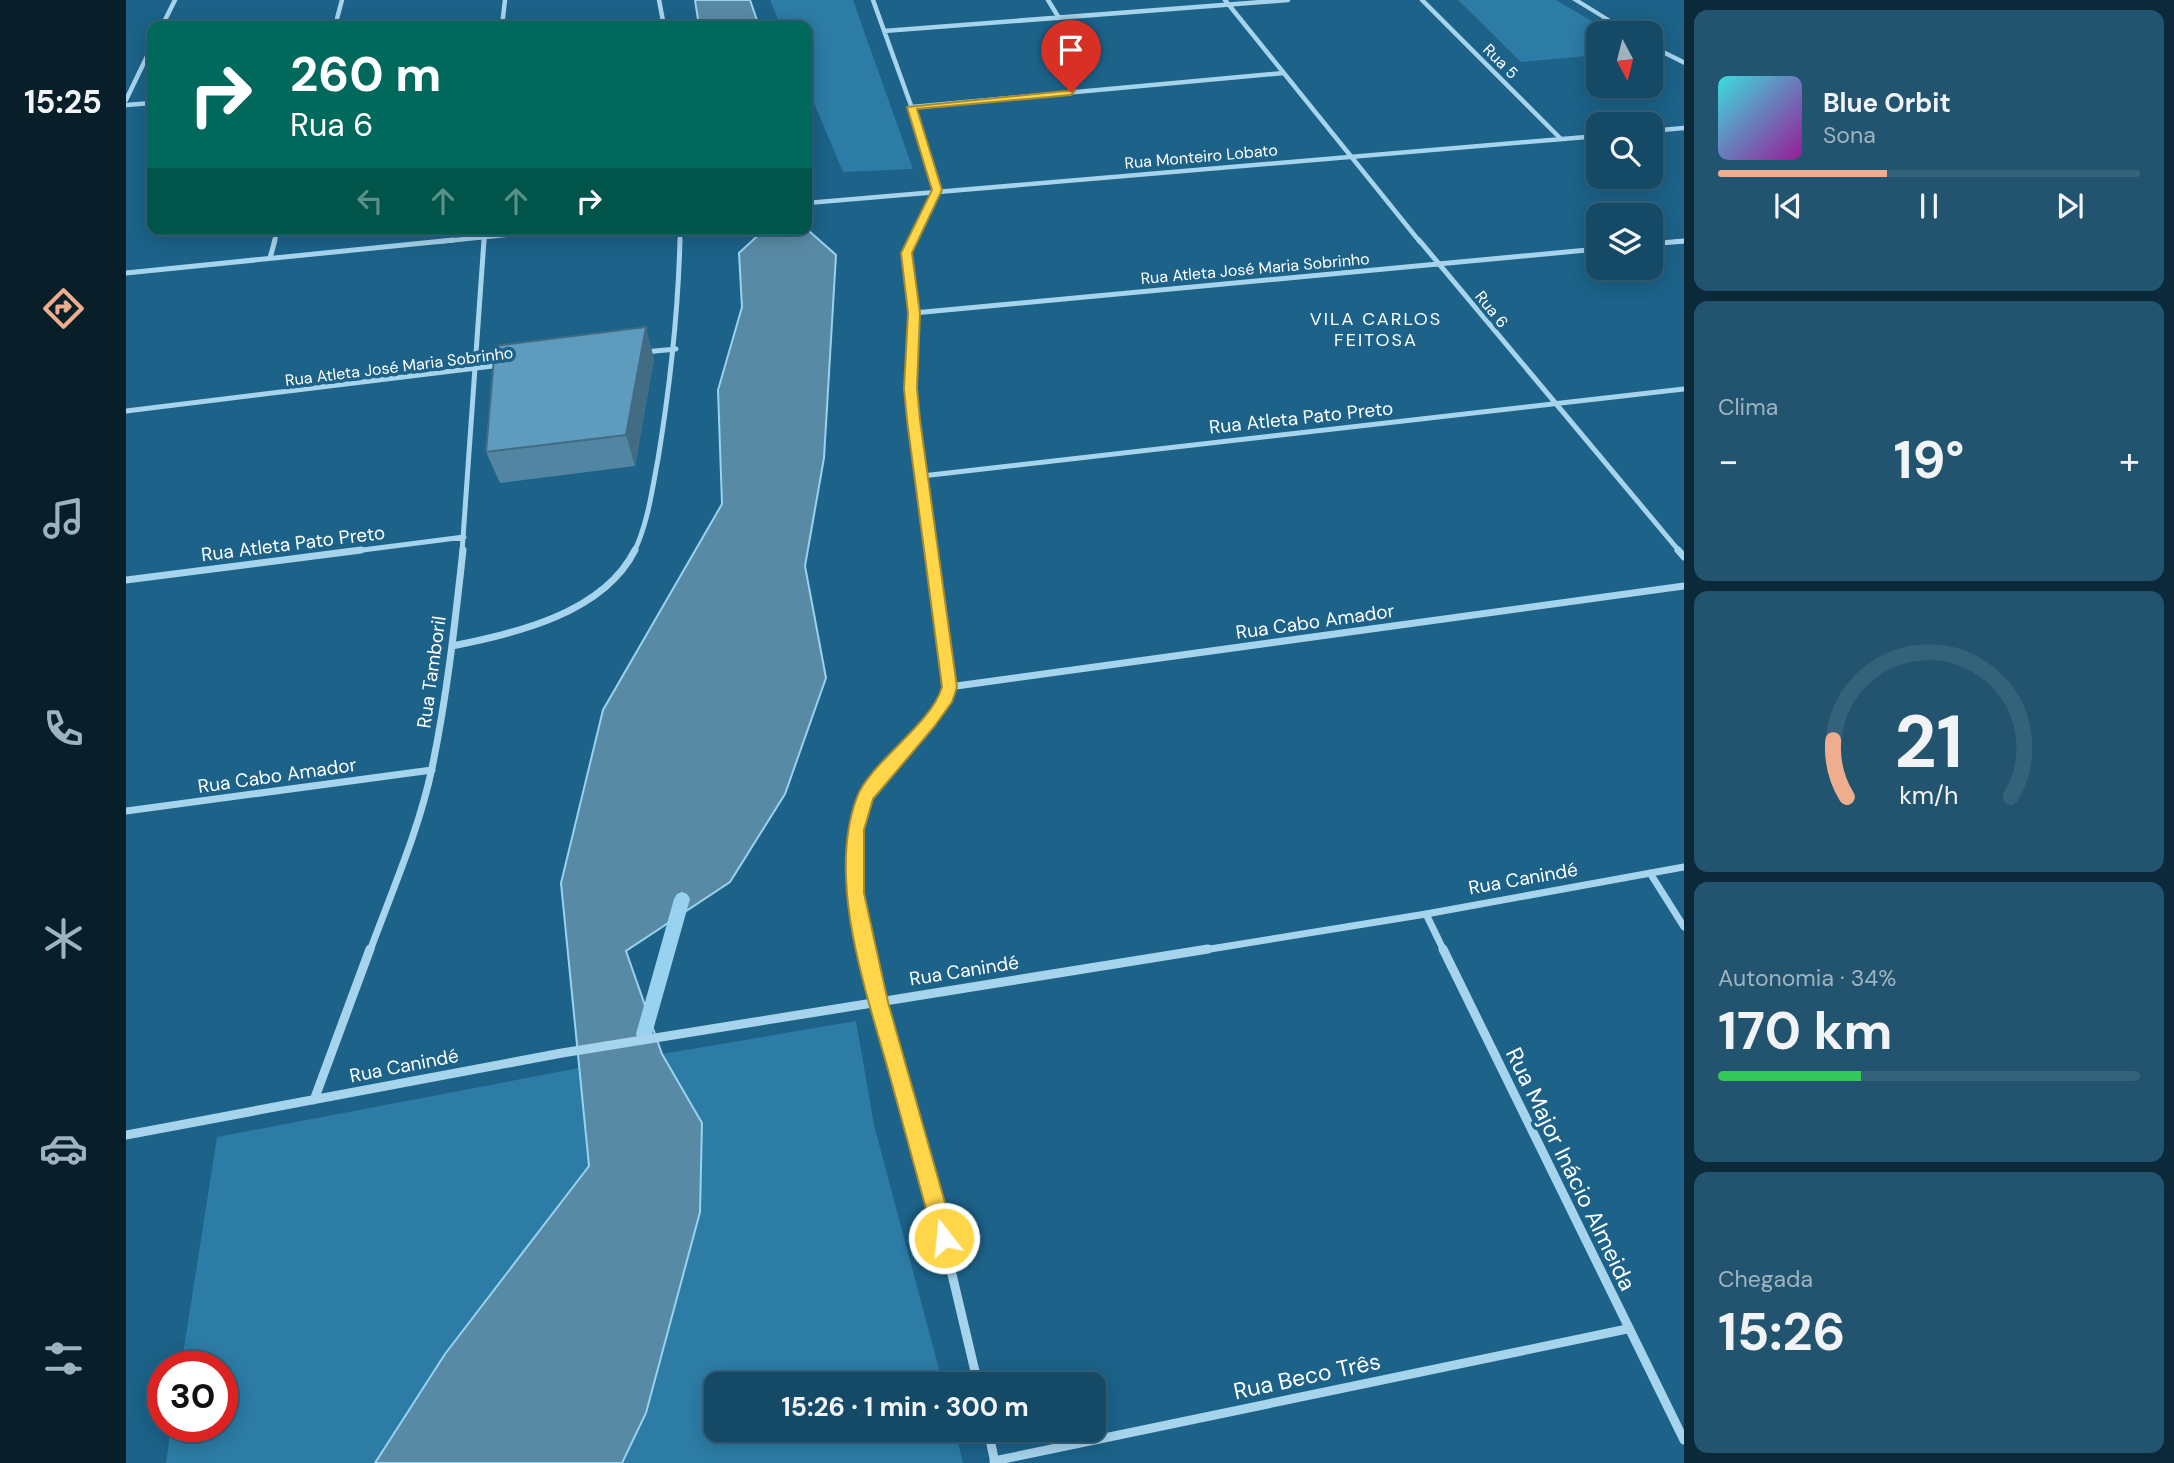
<!DOCTYPE html>
<html lang="pt">
<head>
<meta charset="utf-8">
<style>
  :root { --surface:#154a67; --page:#225470; --text:#f1f3f6; --muted:#9db3c0; --line:#34627b; --accent:#eead8d }
  body { margin:0; font-family:"DM Sans",sans-serif; background:var(--page); color:var(--text); height:100vh; display:flex; flex-direction:column; font-size:26px; white-space:nowrap }
  * { box-sizing:border-box; margin:0 }
  p { font-size:23px; color:var(--muted) }
  .icon { flex:none; width:38px; height:38px; fill:none; stroke:currentColor; stroke-width:2; stroke-linecap:round; stroke-linejoin:round }
  .map { position:relative; flex:1; overflow:hidden }
  .details { display:flex; flex-direction:column; gap:10px; padding:10px; background:#0c2939; width:490px }
  .details>* { flex:none }
  .hud { position:absolute; left:21px; top:21px; width:665px; height:214px; border-radius:14px; box-shadow:0 4px 18px #0003,0 0 0 2px var(--line); background:#00695c; color:#fff; overflow:hidden }
  .needle { width:46px; rotate:173deg }
  .buttons { position:absolute; left:1460px; top:21px; display:grid; gap:14px }
  .buttons a { display:grid; place-items:center; width:77px; height:77px; border-radius:14px; background:var(--surface); box-shadow:0 4px 18px #0003,0 0 0 2px var(--line); font-size:35px }
  .speed { position:absolute; left:21px; top:1351px; display:flex; gap:14px; font-size:35px; font-weight:700; text-align:center }
  .speed>* { display:grid; place-content:center; width:91px; height:91px; border-radius:50%; background:var(--surface); box-shadow:0 4px 18px #0003,0 0 0 2px var(--line); line-height:1 }
  .speed .limit { border:10px solid #d22; background:#fff; color:#111 }
  .pin { position:absolute; display:grid; place-items:center; width:60px; height:60px; color:#fff; margin:-72px -30px; border-radius:50% 50% 50% 0; rotate:-45deg; box-shadow:0 0 7px #0007 }
  .pin .icon { rotate:45deg }
  .me { position:absolute; width:77px; margin:-38px; rotate:344deg; stroke-linejoin:round; filter:drop-shadow(0 0 5px #0008) }
  .turn { display:flex; align-items:center; gap:24px; height:147px; padding:0 28px; font-size:32px }
  .turn .icon { width:91px; height:91px; stroke-width:2.5 }
  .turn b { display:block; font-size:49px; line-height:60px }
  .lanes { display:flex; align-items:center; height:66px; padding:0 28px; background:#0003; justify-content:center; gap:35px; direction:ltr }
  .lanes .off { opacity:.35 }
  .big { font-size:52px; font-weight:700; line-height:1.1 }
  .details .tile { flex:1; display:flex; flex-direction:column; justify-content:center; gap:10px; min-width:0; padding:0 24px; border-radius:14px; background:var(--page) }
  .details .dial { align-items:center; gap:0 }
  .dial svg { height:182px; overflow:visible; fill:none; stroke:var(--line); stroke-width:7; stroke-linecap:round; text-anchor:middle }
  .dial text { fill:var(--text); stroke:none }
  .song { display:flex; align-items:center; gap:21px }
  .cover { width:84px; height:84px; border-radius:10px; background:linear-gradient(135deg,hsl(180 70% 55%),hsl(300 70% 35%)) }
  .played { height:7px; border-radius:4px; background:linear-gradient(90deg,var(--accent) 40%,var(--line) 40%) }
  .keys { display:flex; justify-content:space-around; direction:ltr }
  .heat { display:flex; justify-content:space-between; align-items:center; font-size:38px; direction:ltr }
  .charge { height:10px; border-radius:5px; background:linear-gradient(90deg,#34c759 34%,var(--line) 0) }
  .trip { position:absolute; left:578px; top:1372px; width:402px; height:70px; border-radius:14px; background:var(--surface); box-shadow:0 4px 18px #0003,0 0 0 2px var(--line); font-weight:700; line-height:70px; text-align:center }
  main { display:flex; flex:1; min-height:0 }
  .dock { display:flex; flex-direction:column; width:126px; justify-content:space-around; align-items:center; background:#081e29; color:var(--muted) }
  .dock .icon { width:49px; height:49px }
  .dock .on { color:var(--accent) }
  .dock b { font-size:32px; color:var(--text) }
  .map>svg:first-child { display:block }
  .green { fill:#2c7ca5 }
  .water { fill:#598aa5; stroke:#99d2ee; stroke-width:2 }
  .lines { fill:none; stroke-linecap:round; stroke-linejoin:round }
  .stream { fill:#99d2ee; fill-rule:evenodd }
  .minor-far3 { stroke:#a6d4ec; stroke-width:4.5 }
  .minor-far2 { stroke:#a6d4ec; stroke-width:5 }
  .minor-far1 { stroke:#a6d4ec; stroke-width:7 }
  .minor { stroke:#a6d4ec; stroke-width:9 }
  .tertiary { fill:#a6d4ec; fill-rule:evenodd }
  .wall { fill:#5185a2 }
  .shaded-wall { fill:#426c84 }
  .building { fill:#5e9bbc; stroke:#426c84; stroke-width:2 }
  .route { fill:#ffd54a; stroke:#a68a30; stroke-width:2 }
  .labels { text-anchor:middle; stroke-width:7; stroke-linejoin:round; paint-order:stroke }
  .far-street-label { font-size:16px; fill:#fff; stroke:#1c6289 }
  .far-neighbourhood-label { font-size:18px; letter-spacing:2px; fill:#fff; stroke:#1c6289 }
  .street-label { font-size:19px; fill:#fff; stroke:#1c6289 }
  .near-street-label { font-size:23px; fill:#fff; stroke:#1c6289 }
</style>
</head>
<body>
<main>
<nav class="dock">
<b>15:25</b>
<svg class="icon on" aria-label="directions" viewBox="0 0 24 24"><path d="M12 3l9 9-9 9-9-9zM9 14v-3h6M13 9l2 2-2 2"/></svg>
<svg class="icon" aria-label="music" viewBox="0 0 24 24"><path d="M9 18V5l10-2v13"/><circle cx="6" cy="18" r="3"/><circle cx="16" cy="16" r="3"/></svg>
<svg class="icon" aria-label="phone" viewBox="0 0 24 24"><path d="M5 4h4l2 5-3 2q2 4 5 5l2-3 5 2v4C11 20 4 13 5 4z"/></svg>
<svg class="icon" aria-label="climate" viewBox="0 0 24 24"><path d="M12 3v18M4 7l16 10M4 17L20 7"/></svg>
<svg class="icon" aria-label="car" viewBox="0 0 24 24"><path d="M5 17H2v-5l4-1 3-4h7l3 4 3 1v5h-3M9 17h6M6 11h13"/><circle cx="7" cy="17" r="2"/><circle cx="17" cy="17" r="2"/></svg>
<svg class="icon" aria-label="filters" viewBox="0 0 24 24"><path d="M4 7h16M4 17h16"/><circle cx="9" cy="7" r="2"/><circle cx="15" cy="17" r="2"/></svg>
</nav>
<div class="map">
<svg width="1558" height="1463" viewBox="0 0 1558 1463">
  <rect width="100%" height="100%" fill="#1c6289"/>
  <!-- green -->
  <path class="green" d="M 644,0 L 727,0 L 787,169 L 717,172 L 681,86 L 681,26 L 655,26 Z
    M 1332,0 L 1430,0 L 1486,33 L 1472,33 L 1472,55 L 1395,62 Z
    M 730,1021 L 748,1125 L 817,1384 L 590,1384 L 590,1430 L 829,1430 L 837,1463 L 496,1463 L 520,1413 L 576,1123 L 536,1054 Z
    M 453,1068 L 463,1166 L 319,1354 L 249,1463 L 40,1463 L 45,1426 L 96,1426 L 96,1367 L 55,1367 L 91,1137 Z"/>
  <!-- water -->
  <path class="water" d="M 569,0 L 624,0 L 633,26 L 573,26 Z
    M 681,223 L 683,231 L 710,255 L 698,458 L 679,566 L 700,678 L 659,794 L 604,882 L 500,951 L 536,1054 L 576,1123 L 574,1212 L 520,1413 L 496,1463 L 249,1463 L 319,1354 L 463,1166 L 435,883 L 477,710 L 596,504 L 592,390 L 616,307 L 613,253 L 639,229 L 681,229 Z"/>
  <g class="lines">
    <!-- stream -->
    <path class="stream" d="M 556,892 L 561,894 L 564,899 L 526,1034 L 524,1040 L 518,1042 L 512,1040 L 510,1034 L 548,899 L 551,894 Z"/>
    <!-- minor-far3 -->
    <path class="minor-far3" d="M 533,0 L 538,26
      M 747,0 L 796,136 L 811,190 L 785,242
      M 922,0 L 933,18
      M 1099,0 L 1294,242
      M 1296,0 L 1435,139
      M 36,26 L 49,0
      M 209,26 L 216,0
      M 376,26 L 379,0
      M 758,31 L 1162,0
      M 0,100 L 26,46
      M 0,105 L 26,103
      M 786,107 L 1158,73
      M 1524,131 L 1558,128
      M 681,203 L 1472,136
      M 148,242 L 152,229
      M 310,242 L 438,229
      M 358,242 L 359,229
      M 554,242 L 554,229
      M 1548,242 L 1558,241"/>
    <!-- minor-far2 -->
    <path class="minor-far2" d="M 786,240 L 780,253 L 788,313 L 785,389 L 807,552
      M 1293,240 L 1554,552
      M 1524,244 L 1558,241
      M 144,258 L 149,240
      M 0,273 L 327,240
      M 788,313 L 1472,249
      M 519,352 L 550,349
      M 0,411 L 375,365
      M 796,476 L 1558,389
      M 221,552 L 338,537
      M 336,552 L 358,240
      M 508,552 C 522,523 526,490 532,459 C 544,386 552,314 554,240"/>
    <!-- minor-far1 -->
    <path class="minor-far1" d="M 1552,550 L 1558,557
      M 0,580 L 235,550
      M 326,646 C 389,633 477,614 509,550
      M 823,687 L 1558,586
      M 0,811 L 306,770
      M 1524,873 L 1558,927
      M 1300,914 L 1318,951
      M 244,951 C 266,891 293,830 306,768 C 321,696 329,623 337,550
      M 738,951 L 727,863 L 734,810 L 758,772 L 803,723 L 823,687 L 807,550
      M 1072,951 L 1300,914 L 1558,867"/>
    <!-- minor -->
    <path class="minor" d="M 738,949 L 816,1232 L 852,1384
      M 1317,949 L 1558,1440
      M 188,1100 L 244,949
      M 0,1135 L 436,1053 L 1082,949
      M 862,1430 L 869,1463
      M 868,1461 L 1501,1329"/>
    <!-- tertiary -->
    <path class="tertiary" d="M 1446,0 L 1454,0 L 1507,33 L 1500,33 Z
      M 1524,43 L 1558,60 L 1558,65 L 1524,48 Z"/>
  </g>
  <!-- wall -->
  <path class="wall" d="M 528,359 L 509,466 L 374,483 L 360,452 Z"/>
  <!-- shaded-wall -->
  <path class="shaded-wall" d="M 520,327 L 528,359 L 509,466 L 500,435 Z"/>
  <!-- building -->
  <path class="building" d="M 520,327 L 500,435 L 360,452 L 369,346 Z"/>
  <!-- route -->
  <path class="route" d="M 949,90 L 945,95 L 791,109 L 816,190 L 786,253 L 794,313 L 791,388 L 794,420 L 831,687 L 826,702 L 808,727 L 747,799 L 738,830 L 738,893 L 762,1002 L 829,1238 L 826,1245 L 818,1248 L 811,1245 L 808,1238 C 793,1183 778,1128 763,1073 C 740,991 700,879 731,797 C 744,762 805,725 816,687 L 781,420 L 778,388 L 782,313 L 775,253 L 806,190 L 781,107 Z"/>
  <g class="labels">
    <!-- far-street labels -->
    <g class="far-street-label">
      <text transform="translate(1375 61) rotate(45)" y="6">Rua 5</text>
      <text transform="translate(1075 156) rotate(-5)" y="6">Rua Monteiro Lobato</text>
      <text transform="translate(1129 268) rotate(-5)" y="6">Rua Atleta José Maria Sobrinho</text>
      <text transform="translate(1366 309) rotate(51)" y="6">Rua 6</text>
      <text transform="translate(273 366) rotate(-7)" y="6">Rua Atleta José Maria Sobrinho</text>
    </g>
    <!-- far-neighbourhood labels -->
    <g class="far-neighbourhood-label">
      <text x="1250" y="325">VILA CARLOS<tspan x="1250" dy="21">FEITOSA</tspan></text>
    </g>
    <!-- street labels -->
    <g class="street-label">
      <text transform="translate(1175 417) rotate(-6)" y="7">Rua Atleta Pato Preto</text>
      <text transform="translate(167 543) rotate(-7)" y="7">Rua Atleta Pato Preto</text>
      <text transform="translate(1189 621) rotate(-8)" y="7">Rua Cabo Amador</text>
      <text transform="translate(305 672) rotate(-82)" y="7">Rua Tamboril</text>
      <text transform="translate(151 775) rotate(-8)" y="7">Rua Cabo Amador</text>
      <text transform="translate(1397 878) rotate(-10)" y="7">Rua Canindé</text>
      <text transform="translate(838 970) rotate(-9)" y="7">Rua Canindé</text>
      <text transform="translate(278 1065) rotate(-11)" y="7">Rua Canindé</text>
    </g>
    <!-- near-street labels -->
    <g class="near-street-label">
      <text transform="translate(1445 1169) rotate(64)" y="8">Rua Major Inácio Almeida</text>
      <text transform="translate(1181 1376) rotate(-12)" y="8">Rua Beco Três</text>
    </g>
  </g>
</svg>
<div class="buttons">
<a><svg class="needle" viewBox="-14 -14 28 28"><path d="M0-13l5 13h-10z" fill="#e53935"/><path d="M0 13l5-13h-10z" fill="#9db3c0"/></svg></a>
<a><svg class="icon" aria-label="search" viewBox="0 0 24 24"><circle cx="10" cy="10" r="6"/><path d="M15 15l6 6"/></svg></a>
<a><svg class="icon" aria-label="layers" viewBox="0 0 24 24"><path d="M12 4l9 5-9 5-9-5zM3 14l9 5 9-5"/></svg></a>
</div>
<div class="speed"><div class="limit">30</div></div>
<div class="pin" style="left:945px;top:92px;background:#d93025"><svg class="icon" aria-label="arrive" viewBox="0 0 24 24"><path d="M6 21V4h12l-3 4 3 4H6"/></svg></div>
<svg class="me" style="left:818px;top:1238px" viewBox="-20 -20 40 40"><circle r="17" fill="#ffd54a" stroke="#fff" stroke-width="3"/><path d="M0-11L8 9 0 5-8 9z" fill="#fff"/></svg>
<div class="trip">15:26 · 1 min · 300 m</div>
<div class="hud">
<div class="turn"><svg class="icon" aria-label="right" viewBox="0 0 24 24"><path d="M7 20v-9h11M14 6l5 5-5 5"/></svg><div><b>260 m</b>Rua 6</div></div>
<div class="lanes"><svg class="icon off" aria-label="left" viewBox="0 0 24 24"><path d="M17 20v-9H6M10 6l-5 5 5 5"/></svg><svg class="icon off" aria-label="ahead" viewBox="0 0 24 24"><path d="M12 20V5M6 11l6-6 6 6"/></svg><svg class="icon off" aria-label="ahead" viewBox="0 0 24 24"><path d="M12 20V5M6 11l6-6 6 6"/></svg><svg class="icon" aria-label="right" viewBox="0 0 24 24"><path d="M7 20v-9h11M14 6l5 5-5 5"/></svg></div>
</div>
</div>
<section class="details">
<div class="tile">
<div class="song"><i class="cover"></i><div><b>Blue Orbit</b><p>Sona</p></div></div>
<div class="played"></div>
<div class="keys"><svg class="icon" aria-label="previous" viewBox="0 0 24 24"><path d="M18 5L8 12l10 7zM5 5v14"/></svg><svg class="icon" aria-label="pause" viewBox="0 0 24 24"><path d="M8 5v14M16 5v14"/></svg><svg class="icon" aria-label="next" viewBox="0 0 24 24"><path d="M6 5l10 7-10 7zM19 5v14"/></svg></div>
</div>
<div class="tile"><p>Clima</p>
<div class="heat"><a>−</a><b class="big">19°</b><a>+</a></div>
</div>
<div class="tile dial"><svg viewBox="0 0 100 80">
<path d="M14 69A42 42 0 1 1 86 69"/>
<path d="M14 69A42 42 0 0 1 8 44" stroke="#eead8d"/>
<text x="50" y="56" font-size="32" font-weight="700">21</text>
<text x="50" y="72" font-size="11">km/h</text>
</svg></div>
<div class="tile"><p>Autonomia · 34%</p><b class="big">170 km</b><div class="charge"></div></div>
<div class="tile"><p>Chegada</p><b class="big">15:26</b></div>
</section>
</main>
</body>
</html>
